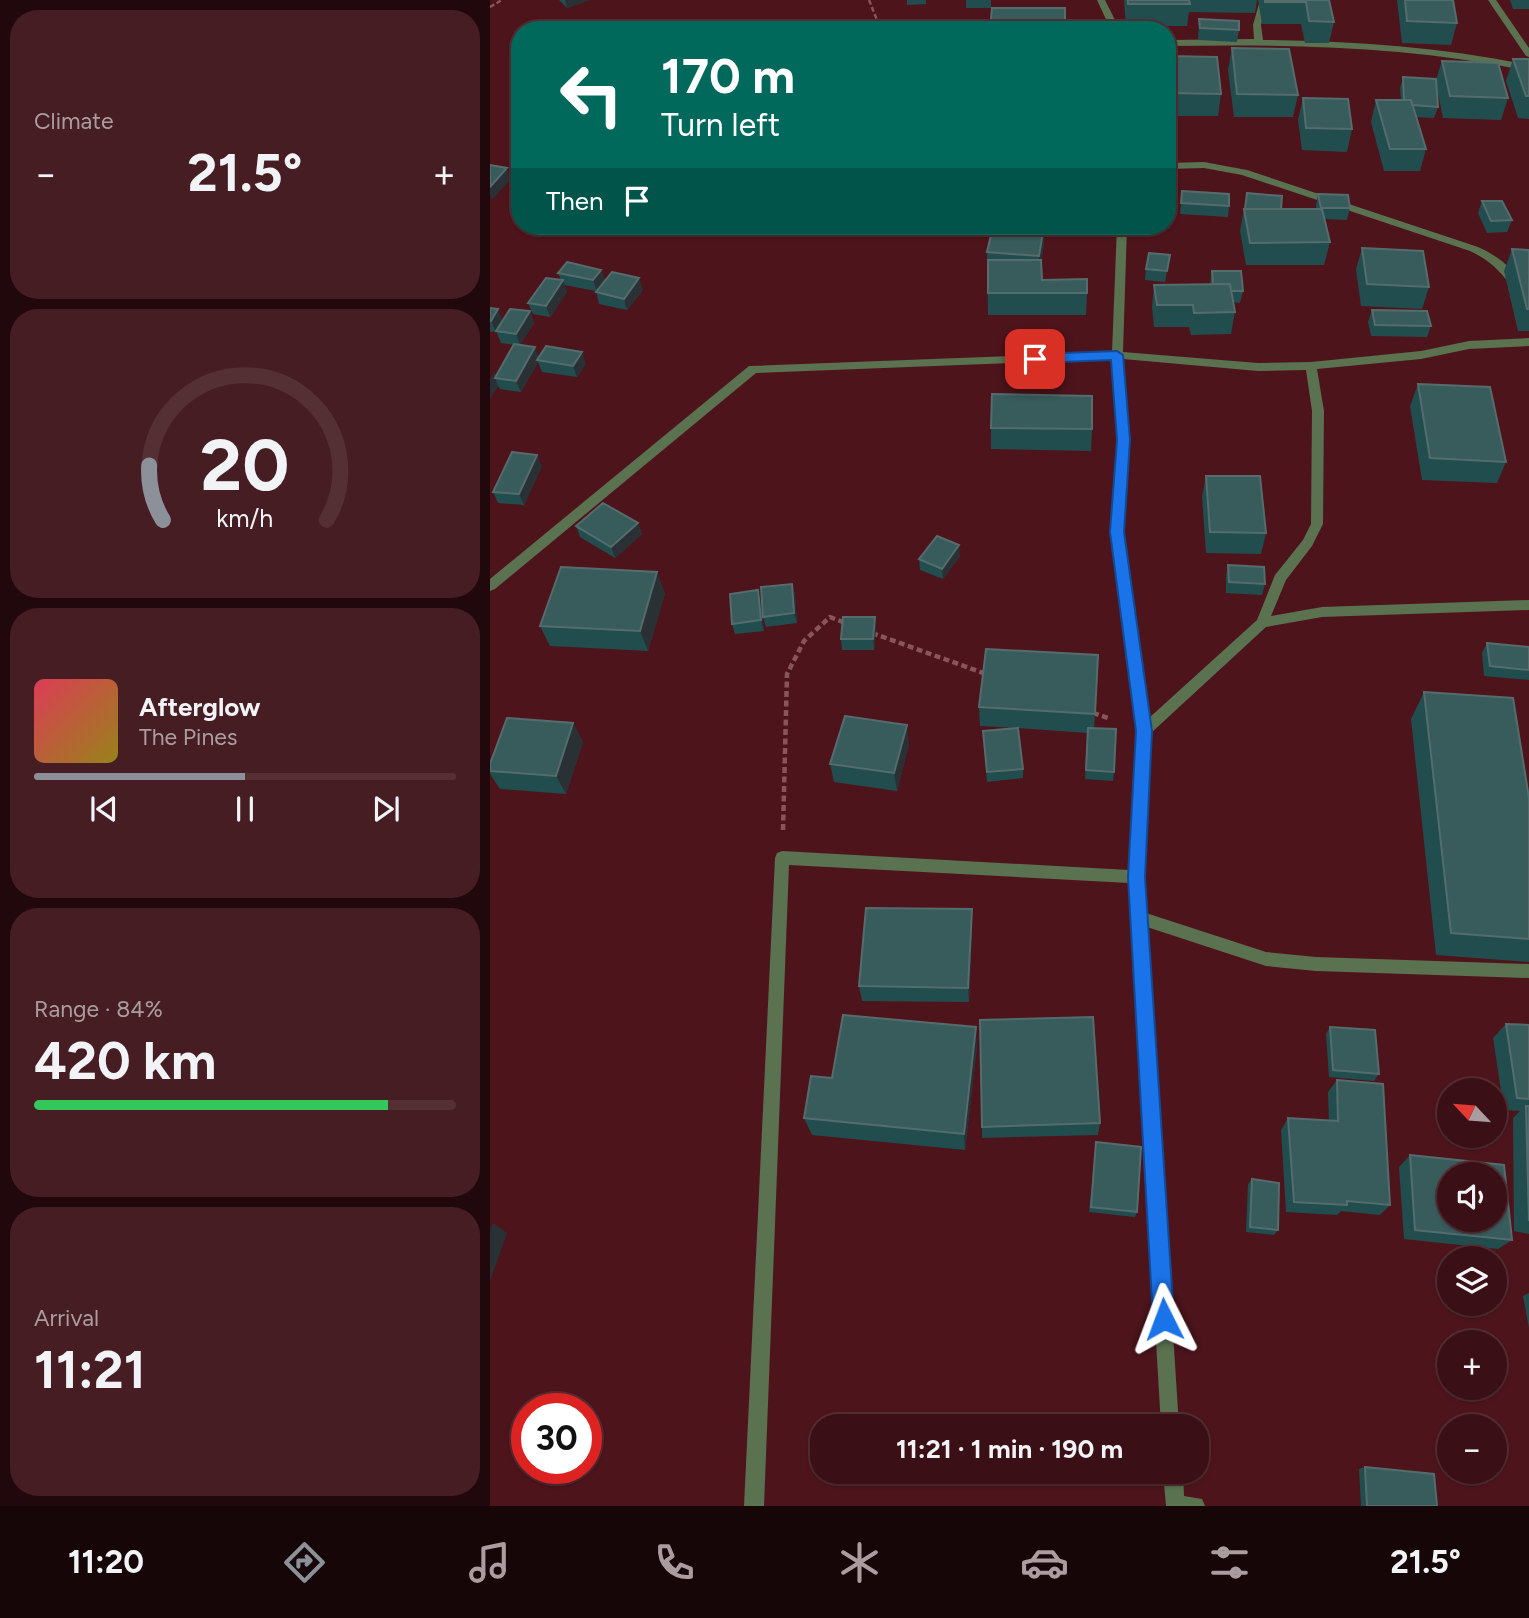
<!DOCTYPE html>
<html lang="en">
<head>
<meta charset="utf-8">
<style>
  :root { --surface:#3a0f15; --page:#451d22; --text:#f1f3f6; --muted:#ab9ca0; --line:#542f34; --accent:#8c9099 }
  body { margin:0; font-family:Figtree,sans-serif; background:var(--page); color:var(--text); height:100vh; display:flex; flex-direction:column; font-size:26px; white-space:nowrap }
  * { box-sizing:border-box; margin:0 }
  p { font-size:23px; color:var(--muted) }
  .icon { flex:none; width:38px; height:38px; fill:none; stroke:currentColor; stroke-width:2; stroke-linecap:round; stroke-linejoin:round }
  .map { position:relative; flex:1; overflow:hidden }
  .details { display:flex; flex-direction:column; gap:10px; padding:10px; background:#20080c; width:490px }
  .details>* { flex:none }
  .banner { position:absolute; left:21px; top:21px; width:665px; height:214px; border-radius:28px; box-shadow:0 2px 5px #0004,0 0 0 2px var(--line); background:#00695c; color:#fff; overflow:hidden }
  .needle { width:46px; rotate:296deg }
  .controls { position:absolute; left:947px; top:1078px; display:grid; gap:14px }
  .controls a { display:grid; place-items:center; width:70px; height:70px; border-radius:50%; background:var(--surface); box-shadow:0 2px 5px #0004,0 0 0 2px var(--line); font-size:35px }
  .speed { position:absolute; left:21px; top:1393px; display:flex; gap:14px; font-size:35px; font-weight:700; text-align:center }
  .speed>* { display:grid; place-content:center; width:91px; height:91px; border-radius:50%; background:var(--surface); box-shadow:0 2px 5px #0004,0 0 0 2px var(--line); line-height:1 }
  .speed .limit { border:10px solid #d22; background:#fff; color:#111 }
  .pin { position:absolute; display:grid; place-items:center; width:60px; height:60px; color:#fff; margin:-30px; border-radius:14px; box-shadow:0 4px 10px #0006 }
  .me { position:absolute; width:77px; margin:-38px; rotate:357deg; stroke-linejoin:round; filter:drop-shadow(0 0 5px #0008) }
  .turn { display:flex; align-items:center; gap:24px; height:147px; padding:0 35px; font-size:32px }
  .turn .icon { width:91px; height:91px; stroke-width:2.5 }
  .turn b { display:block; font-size:49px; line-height:60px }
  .then { display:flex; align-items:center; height:66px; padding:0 35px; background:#0003; gap:14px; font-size:26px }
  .big { font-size:52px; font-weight:700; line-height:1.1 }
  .details .tile { flex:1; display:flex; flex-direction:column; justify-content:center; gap:10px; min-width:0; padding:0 24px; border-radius:28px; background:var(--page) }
  .details .dial { align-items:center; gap:0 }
  .dial svg { height:182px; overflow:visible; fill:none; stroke:var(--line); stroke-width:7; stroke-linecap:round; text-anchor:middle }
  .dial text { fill:var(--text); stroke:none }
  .song { display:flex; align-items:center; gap:21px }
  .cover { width:84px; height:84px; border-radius:10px; background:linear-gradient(135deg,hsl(350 70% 55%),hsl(50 70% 35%)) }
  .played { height:7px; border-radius:4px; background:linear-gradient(90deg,var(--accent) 50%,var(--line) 50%) }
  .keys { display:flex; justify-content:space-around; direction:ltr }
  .heat { display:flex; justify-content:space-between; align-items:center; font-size:38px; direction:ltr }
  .charge { height:10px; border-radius:5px; background:linear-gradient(90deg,#34c759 84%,var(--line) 0) }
  .trip { position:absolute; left:320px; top:1414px; width:399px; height:70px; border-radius:28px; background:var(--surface); box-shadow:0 2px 5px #0004,0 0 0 2px var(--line); font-weight:700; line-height:70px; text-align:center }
  .dock { display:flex; height:112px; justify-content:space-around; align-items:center; background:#170608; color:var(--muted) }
  .dock .icon { width:49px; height:49px }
  .dock .current { color:var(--accent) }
  .dock b { font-size:32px; color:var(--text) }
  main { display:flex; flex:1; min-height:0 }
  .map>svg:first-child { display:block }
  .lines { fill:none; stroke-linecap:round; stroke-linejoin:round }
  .path-far1 { stroke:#88555a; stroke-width:2.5; stroke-dasharray:5 2.5; stroke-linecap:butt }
  .path { stroke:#88555a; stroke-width:4.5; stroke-dasharray:6 3.5; stroke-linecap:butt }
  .minor { fill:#5a7250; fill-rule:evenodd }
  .wall { fill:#224d4e }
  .shaded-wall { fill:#2a3135 }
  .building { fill:#385b5c; stroke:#556c6d; stroke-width:2; fill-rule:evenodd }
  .route { fill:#1a73e8; stroke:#114b97; stroke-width:2 }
</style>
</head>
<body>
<main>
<section class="details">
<div class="tile"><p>Climate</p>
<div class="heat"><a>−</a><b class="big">21.5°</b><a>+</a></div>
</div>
<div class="tile dial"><svg viewBox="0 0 100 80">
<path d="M14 69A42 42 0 1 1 86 69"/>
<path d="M14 69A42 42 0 0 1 8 45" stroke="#8c9099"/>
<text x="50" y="56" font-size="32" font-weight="700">20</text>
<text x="50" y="72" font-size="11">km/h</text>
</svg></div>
<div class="tile">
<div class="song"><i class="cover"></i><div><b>Afterglow</b><p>The Pines</p></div></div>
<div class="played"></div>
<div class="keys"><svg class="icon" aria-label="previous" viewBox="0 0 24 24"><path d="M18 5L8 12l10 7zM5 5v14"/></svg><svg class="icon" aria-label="pause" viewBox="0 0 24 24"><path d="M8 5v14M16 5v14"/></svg><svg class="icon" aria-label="next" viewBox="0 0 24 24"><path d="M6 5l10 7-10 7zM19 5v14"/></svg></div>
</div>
<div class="tile"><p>Range · 84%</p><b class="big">420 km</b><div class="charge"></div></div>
<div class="tile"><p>Arrival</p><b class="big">11:21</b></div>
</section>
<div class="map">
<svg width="1039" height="1506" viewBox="0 0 1039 1506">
  <rect width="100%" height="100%" fill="#4e141c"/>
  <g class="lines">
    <!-- path-far1 -->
    <path class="path-far1" d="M 379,0 L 391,30
      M 0,7 L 12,0"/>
    <!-- path -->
    <path class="path" d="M 382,633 L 496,674
      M 603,713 L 621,719
      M 293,830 L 297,674 L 314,641 L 340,617 L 358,624"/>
    <!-- minor -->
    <path class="minor" d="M 607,0 L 615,0 L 630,30 L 621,30 Z
      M 770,0 L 778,0 L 771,25 L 773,40 C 863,41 951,47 1039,65 L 1039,71 C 919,46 799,44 677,46 L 677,40 L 764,39 L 763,25 Z
      M 998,0 L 1006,0 L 1039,48 L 1039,57 L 1036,56 Z
      M 714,162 L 757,170 L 988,247 C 1013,258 1039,280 1039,309 L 1035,308 C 1020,283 1008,264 980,251 L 752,175 L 714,168 L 677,169 L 677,163 Z
      M 627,226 L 637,226 L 633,352 L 768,363 L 821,362 L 931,351 L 979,341 L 1039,338 L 1039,346 L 979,349 L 931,359 L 827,369 L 834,411 L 833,524 L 822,546 L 796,580 L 781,616 L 832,607 L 1039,600 L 1039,610 L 832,617 L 776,627 L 661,733 L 653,877 L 656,913 L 776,952 L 826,957 L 1039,964 L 1039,978 L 826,971 L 776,966 L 657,927 L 689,1426 L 671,1426 L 639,883 L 299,865 L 274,1506 L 254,1506 L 285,858 L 287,853 L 292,851 L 639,870 L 647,731 L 621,532 L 628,440 L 622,359 L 266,373 L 5,589 L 0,591 L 0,579 L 259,366 L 622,352 ZM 633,359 L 768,371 L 816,370 L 822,411 L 821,524 L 813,540 L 785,575 L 767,620 L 659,718 L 633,532 L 640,440 Z
      M 673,1472 L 693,1472 L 694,1496 L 712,1499 L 715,1506 L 676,1506 Z"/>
  </g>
  <!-- wall -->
  <path class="wall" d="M 69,0 L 100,0 L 77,8 Z
    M 417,0 L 436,0 L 436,4 L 417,5 Z
    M 476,0 L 501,0 L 501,8 L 476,8 Z
    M 634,0 L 767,0 L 765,13 L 699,12 L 697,26 L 636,26 Z
    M 768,0 L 839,0 L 844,22 L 839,43 L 815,43 L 811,24 L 772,24 Z
    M 907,0 L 963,0 L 967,23 L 961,45 L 912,43 Z
    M 1020,0 L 1039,0 L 1039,9 L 1023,9 Z
    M 709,19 L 749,30 L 747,42 L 708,40 Z
    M 742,48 L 808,95 L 803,117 L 744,117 L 738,70 Z
    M 678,56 L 731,94 L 728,116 L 678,116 Z
    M 1023,59 L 1039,59 L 1039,119 L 1028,118 L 1016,81 Z
    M 952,61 L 1018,98 L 1011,120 L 953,118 L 947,89 L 948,107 L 944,118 L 926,117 L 936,149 L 930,171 L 894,171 L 881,122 L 886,100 L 911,100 L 910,88 L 913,77 L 946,80 Z
    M 813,98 L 862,129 L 857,152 L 812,150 L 808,120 Z
    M 692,191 L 739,206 L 738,217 L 690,214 Z
    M 757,193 L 791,209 L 826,209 L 826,205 L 828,194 L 860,208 L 857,220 L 834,219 L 840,242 L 834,265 L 756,265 L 750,231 Z
    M 992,201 L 1022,220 L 1017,232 L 997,233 L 988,213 Z
    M 554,245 L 551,261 L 552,280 L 597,293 L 596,315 L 498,315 L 497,252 Z
    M 872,248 L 939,287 L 932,309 L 871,306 L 866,270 Z
    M 1022,249 L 1039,250 L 1039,331 L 1028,331 L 1014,271 Z
    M 680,255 L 675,282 L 655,280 L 656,269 Z
    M 111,270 L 115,280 L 153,290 L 137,310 L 109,304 L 106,291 L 74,285 L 77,292 L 60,317 L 43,314 L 38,303 L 71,280 L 68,273 Z
    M 722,271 L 753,291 L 750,303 L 744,302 L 745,312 L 741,334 L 701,335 L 699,327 L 664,327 L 662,307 L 664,285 L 720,284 Z
    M 0,308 L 12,320 L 7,330 L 40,311 L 44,323 L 30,345 L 49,357 L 96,363 L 87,377 L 52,372 L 48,362 L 31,392 L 10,389 L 8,386 L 0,398 L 4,373 L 6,377 L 26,345 L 11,343 L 6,331 L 0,332 Z
    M 882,310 L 941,326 L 937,337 L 881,336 L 878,322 Z
    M 928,384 L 1016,462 L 1007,483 L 932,480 L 920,406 Z
    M 501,428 L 602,429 L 601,451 L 501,449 Z
    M 52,466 L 34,505 L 8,503 L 3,492 Z
    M 716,476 L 776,533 L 771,554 L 716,553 L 712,497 Z
    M 148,523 L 152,534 L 125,558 L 90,537 L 86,526 Z
    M 470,556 L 453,579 L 430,570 L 429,559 Z
    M 738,565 L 775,584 L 772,595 L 736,593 L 736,576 Z
    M 302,584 L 305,595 L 307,623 L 276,627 L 273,617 Z
    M 175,593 L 158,651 L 60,646 L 50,626 Z
    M 271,601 L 274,631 L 245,634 L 242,624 Z
    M 386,627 L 384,650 L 352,650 L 351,639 Z
    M 997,643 L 1039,647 L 1039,680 L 994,676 L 992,653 Z
    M 934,692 L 1039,798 L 1039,962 L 946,955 L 921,719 Z
    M 489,707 L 605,714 L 604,728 L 624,772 L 623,781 L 595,779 L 597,733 L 528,728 L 533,769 L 533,778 L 497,782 L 493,731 L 527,728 L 490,726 Z
    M 83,723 L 93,742 L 76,794 L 10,789 L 0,774 L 0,764 Z
    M 419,744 L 407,791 L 344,782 L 340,764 Z
    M 482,909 L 482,926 L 479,1002 L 372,1001 L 369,986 Z
    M 1016,1024 L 1039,1025 L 1039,1234 L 1024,1231 L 1023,1118 L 1030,1111 L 1014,1110 L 1003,1038 Z
    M 840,1027 L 889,1074 L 884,1081 L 839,1077 L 836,1034 Z
    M 487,1047 L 475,1150 L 322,1135 L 314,1118 L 342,1078 Z
    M 847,1080 L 900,1205 L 890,1215 L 851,1211 L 847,1215 L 796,1212 L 791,1130 L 798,1118 L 839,1120 L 838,1092 Z
    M 610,1123 L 608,1135 L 492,1138 L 492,1127 Z
    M 606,1142 L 647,1212 L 645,1217 L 599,1212 Z
    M 920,1155 L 1022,1240 L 1008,1249 L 914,1239 L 909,1167 Z
    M 762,1179 L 788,1230 L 784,1235 L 756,1232 L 758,1184 Z
    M 1039,1293 L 1039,1328 L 1033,1296 Z
    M 875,1467 L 947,1506 L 871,1506 L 869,1469 Z"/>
  <!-- shaded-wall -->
  <path class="shaded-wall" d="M 75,0 L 100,0 L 77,8 Z
    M 17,168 L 21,179 L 2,200 L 0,194 L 0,187 Z
    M 555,226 L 554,245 L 548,278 L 549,256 Z
    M 111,270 L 115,281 L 107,292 L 103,280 Z
    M 149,278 L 153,290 L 137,310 L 134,299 Z
    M 73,280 L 77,292 L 60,317 L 56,306 Z
    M 8,309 L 12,320 L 6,332 L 1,321 Z
    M 40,311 L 44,323 L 30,345 L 26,334 Z
    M 45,347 L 50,358 L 31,392 L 26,381 Z
    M 92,352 L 96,363 L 87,377 L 83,366 Z
    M 4,373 L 6,378 L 5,378 L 8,386 L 0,398 L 0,380 Z
    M 47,455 L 52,466 L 34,505 L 29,494 Z
    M 148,523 L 152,534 L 125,558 L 121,547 Z
    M 469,545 L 470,556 L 453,579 L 452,569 Z
    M 167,572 L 175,593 L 158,651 L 150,631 Z
    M 302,584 L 305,595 L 307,623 L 304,613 Z
    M 268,590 L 271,601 L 274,631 L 271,620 Z
    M 385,617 L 386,627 L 384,650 L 383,639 Z
    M 83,723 L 93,742 L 76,794 L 66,776 Z
    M 417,725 L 419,744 L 407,791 L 404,773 Z
    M 482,909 L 482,926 L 479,1002 L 478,988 Z
    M 486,1027 L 487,1047 L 475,1150 L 474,1134 Z
    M 3,1223 L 17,1233 L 0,1281 L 0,1230 Z"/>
  <!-- building -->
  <path class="building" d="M 638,0 L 699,0 L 700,4 L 638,4 Z
    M 775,0 L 839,0 L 844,22 L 819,21 L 816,2 L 775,2 Z
    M 915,0 L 963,0 L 967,23 L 917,21 Z
    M 502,8 L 575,8 L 575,30 L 500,30 Z
    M 709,19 L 749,21 L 749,30 L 710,28 Z
    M 742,48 L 799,49 L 808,95 L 747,94 Z
    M 678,56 L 727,57 L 731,94 L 680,93 Z
    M 1023,59 L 1039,59 L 1039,96 L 1036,96 Z
    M 952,61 L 1008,63 L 1018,98 L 960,96 Z
    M 913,77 L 946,79 L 948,107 L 922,105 L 921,100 L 914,100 Z
    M 813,98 L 858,99 L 862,129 L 816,128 Z
    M 886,100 L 921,100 L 936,149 L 900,149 Z
    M 0,165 L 17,168 L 0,187 Z
    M 692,191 L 739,194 L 739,206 L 691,203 Z
    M 757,193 L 792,196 L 791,209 L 755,209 Z
    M 828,194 L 858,195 L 860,208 L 831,208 Z
    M 992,201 L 1012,201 L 1022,220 L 1001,221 Z
    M 754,209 L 832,209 L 840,242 L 760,243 Z
    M 503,226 L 554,226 L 549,256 L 497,252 Z
    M 872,248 L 933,251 L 939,287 L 877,284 Z
    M 1022,249 L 1039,250 L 1039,309 L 1037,309 Z
    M 659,253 L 680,255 L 677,271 L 656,269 Z
    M 498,260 L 551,260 L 552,280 L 597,279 L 597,293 L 498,293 Z
    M 77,262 L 111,270 L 103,280 L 68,273 Z
    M 722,271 L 751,271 L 753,291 L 741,291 L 740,284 L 723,284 Z
    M 122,272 L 149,278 L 134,299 L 106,292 Z
    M 56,278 L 73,280 L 56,306 L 38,303 Z
    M 740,284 L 745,312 L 704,313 L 703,305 L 667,305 L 664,285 Z
    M 0,308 L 8,309 L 1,321 L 0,321 Z
    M 20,309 L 40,311 L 26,334 L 6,331 Z
    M 882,310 L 937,311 L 941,326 L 885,325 Z
    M 24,344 L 45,347 L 26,381 L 5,378 Z
    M 56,346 L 92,352 L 83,366 L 47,360 Z
    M 928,384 L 1000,387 L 1016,462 L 940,458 Z
    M 502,394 L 602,396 L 602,429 L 501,428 Z
    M 22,452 L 47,455 L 29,494 L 3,492 Z
    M 716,476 L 770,476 L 776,533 L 720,532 Z
    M 113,503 L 148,523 L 121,547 L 86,526 Z
    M 447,536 L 469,545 L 452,569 L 429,559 Z
    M 738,565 L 774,567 L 775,584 L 739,582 Z
    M 71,567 L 167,572 L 150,631 L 50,626 Z
    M 302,584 L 304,613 L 273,617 L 271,587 Z
    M 268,590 L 271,620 L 242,624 L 240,594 Z
    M 353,617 L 385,617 L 383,639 L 351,639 Z
    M 997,643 L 1039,647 L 1039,670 L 1000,666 Z
    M 496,649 L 608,655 L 605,714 L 489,707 Z
    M 934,692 L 1023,698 L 1039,798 L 1039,939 L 961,933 Z
    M 355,716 L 417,725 L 404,773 L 340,764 Z
    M 17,718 L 83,723 L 66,776 L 0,771 L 0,764 Z
    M 528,728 L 533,769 L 497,772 L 493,731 Z
    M 598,728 L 626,729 L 624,772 L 596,770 Z
    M 376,908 L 482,909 L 478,988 L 369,986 Z
    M 353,1015 L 486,1027 L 474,1134 L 314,1118 L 321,1076 L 342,1078 Z
    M 603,1017 L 610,1123 L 492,1127 L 490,1020 Z
    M 1016,1024 L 1039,1025 L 1039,1099 L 1027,1098 Z
    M 840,1027 L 885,1030 L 889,1074 L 843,1070 Z
    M 847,1080 L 893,1084 L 900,1205 L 857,1201 L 857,1205 L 804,1202 L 798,1118 L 848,1121 Z
    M 1036,1106 L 1039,1106 L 1039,1221 Z
    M 606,1142 L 651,1147 L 647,1212 L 601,1207 Z
    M 920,1155 L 1014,1165 L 1022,1240 L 925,1230 ZM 959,1174 L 1004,1174 L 1004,1220 L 959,1220 Z
    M 762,1179 L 789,1183 L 788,1230 L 760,1227 Z
    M 875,1467 L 944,1474 L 947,1506 L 877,1506 Z"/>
  <!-- route -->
  <path class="route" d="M 627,351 L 633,355 L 640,440 L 634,532 L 662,731 L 655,877 L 684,1319 L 681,1327 L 674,1330 L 666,1327 L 663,1319 L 638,877 L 646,731 L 620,532 L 627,440 L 621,360 L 545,363 L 538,359 L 545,354 Z"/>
</svg>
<div class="controls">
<a><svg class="needle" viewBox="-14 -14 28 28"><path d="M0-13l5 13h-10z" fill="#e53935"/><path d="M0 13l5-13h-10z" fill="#ab9ca0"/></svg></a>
<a><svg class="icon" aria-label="sound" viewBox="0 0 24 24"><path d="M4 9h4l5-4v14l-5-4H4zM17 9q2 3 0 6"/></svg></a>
<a><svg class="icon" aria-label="layers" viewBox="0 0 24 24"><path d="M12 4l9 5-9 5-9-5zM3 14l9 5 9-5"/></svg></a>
<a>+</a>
<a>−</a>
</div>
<div class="speed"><div class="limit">30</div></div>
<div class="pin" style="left:545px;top:359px;background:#d93025"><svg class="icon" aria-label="arrive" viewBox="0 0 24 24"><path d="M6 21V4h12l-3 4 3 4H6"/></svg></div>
<svg class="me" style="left:674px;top:1319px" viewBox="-20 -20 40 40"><path d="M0-17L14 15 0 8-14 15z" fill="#1a73e8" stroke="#fff" stroke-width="4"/></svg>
<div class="trip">11:21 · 1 min · 190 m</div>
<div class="banner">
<div class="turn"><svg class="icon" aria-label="left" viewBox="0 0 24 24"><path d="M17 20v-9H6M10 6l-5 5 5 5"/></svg><div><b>170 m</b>Turn left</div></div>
<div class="then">Then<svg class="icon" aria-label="arrive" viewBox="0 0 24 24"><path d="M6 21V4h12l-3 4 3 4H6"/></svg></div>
</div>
</div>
</main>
<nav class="dock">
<b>11:20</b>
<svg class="icon current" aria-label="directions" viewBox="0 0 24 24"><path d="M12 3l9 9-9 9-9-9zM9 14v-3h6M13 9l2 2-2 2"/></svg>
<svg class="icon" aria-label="music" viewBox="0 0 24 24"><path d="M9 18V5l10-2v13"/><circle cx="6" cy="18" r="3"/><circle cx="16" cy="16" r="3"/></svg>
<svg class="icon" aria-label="phone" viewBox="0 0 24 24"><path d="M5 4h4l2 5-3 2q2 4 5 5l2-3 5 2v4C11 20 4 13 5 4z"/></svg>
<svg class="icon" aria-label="climate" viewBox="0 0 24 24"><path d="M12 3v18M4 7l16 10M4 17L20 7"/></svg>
<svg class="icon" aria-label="car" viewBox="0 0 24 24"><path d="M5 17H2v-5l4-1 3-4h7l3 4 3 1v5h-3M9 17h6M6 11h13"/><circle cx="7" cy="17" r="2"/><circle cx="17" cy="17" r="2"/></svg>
<svg class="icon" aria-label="filters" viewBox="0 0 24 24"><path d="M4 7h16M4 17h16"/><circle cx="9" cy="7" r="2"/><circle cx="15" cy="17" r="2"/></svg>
<b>21.5°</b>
</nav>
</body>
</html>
